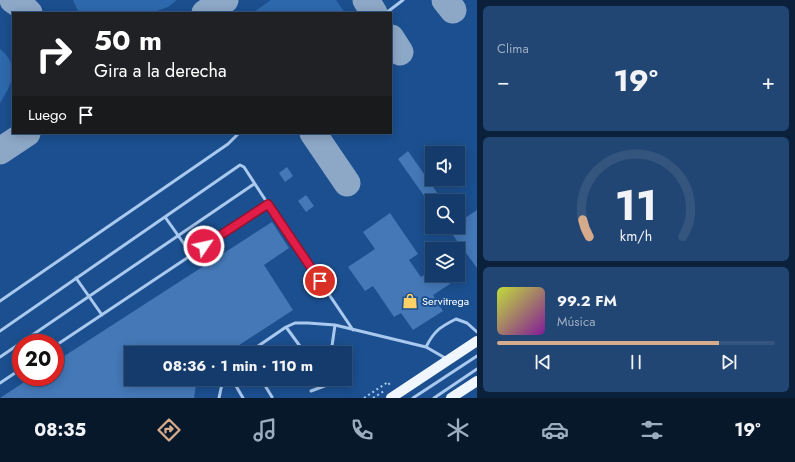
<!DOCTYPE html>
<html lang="es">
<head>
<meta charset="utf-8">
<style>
  :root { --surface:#143b6b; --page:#214673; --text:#f1f3f6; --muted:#9dadc1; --line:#33557e; --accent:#d6ab8b }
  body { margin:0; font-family:Jost,sans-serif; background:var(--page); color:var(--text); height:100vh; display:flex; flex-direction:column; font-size:15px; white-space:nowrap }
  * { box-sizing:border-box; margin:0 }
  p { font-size:13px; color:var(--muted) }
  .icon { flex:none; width:22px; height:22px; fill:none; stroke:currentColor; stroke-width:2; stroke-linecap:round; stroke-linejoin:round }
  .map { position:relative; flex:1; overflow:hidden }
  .details { display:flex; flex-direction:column; gap:6px; padding:6px; background:#0b203b; width:318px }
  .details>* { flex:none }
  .hud { position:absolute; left:12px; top:12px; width:380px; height:122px; border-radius:0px; box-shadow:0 2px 10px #0003,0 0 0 1px var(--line); background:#202124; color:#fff; overflow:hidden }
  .fabs { position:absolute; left:425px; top:146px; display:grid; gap:8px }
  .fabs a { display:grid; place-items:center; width:40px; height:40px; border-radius:0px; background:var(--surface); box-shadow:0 2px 10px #0003,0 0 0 1px var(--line); font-size:20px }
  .speed { position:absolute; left:12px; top:334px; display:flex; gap:8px; font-size:20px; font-weight:700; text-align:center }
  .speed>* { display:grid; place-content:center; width:52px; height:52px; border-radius:50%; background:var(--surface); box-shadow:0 2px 10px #0003,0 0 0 1px var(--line); line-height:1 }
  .speed .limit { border:6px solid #d22; background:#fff; color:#111 }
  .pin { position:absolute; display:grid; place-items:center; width:34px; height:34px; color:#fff; margin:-17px; border:2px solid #fff; border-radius:50%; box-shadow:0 1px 4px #0007 }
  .me { position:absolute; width:44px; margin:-22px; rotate:56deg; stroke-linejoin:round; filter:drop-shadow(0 0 3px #0008) }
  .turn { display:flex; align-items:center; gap:14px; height:84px; padding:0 16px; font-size:18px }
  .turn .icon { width:52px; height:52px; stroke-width:2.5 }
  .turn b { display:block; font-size:28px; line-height:34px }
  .then { display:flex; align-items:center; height:38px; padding:0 16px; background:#0003; gap:8px; font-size:15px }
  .big { font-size:30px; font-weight:700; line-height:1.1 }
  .details .widget { flex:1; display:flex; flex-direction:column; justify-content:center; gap:6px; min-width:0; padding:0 14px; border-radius:6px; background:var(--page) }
  .details .dial { align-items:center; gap:0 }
  .dial svg { height:104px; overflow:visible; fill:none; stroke:var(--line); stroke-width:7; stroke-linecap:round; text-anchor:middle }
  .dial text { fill:var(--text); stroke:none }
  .song { display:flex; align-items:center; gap:12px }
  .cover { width:48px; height:48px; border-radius:6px; background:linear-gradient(135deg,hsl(70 70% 55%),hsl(290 70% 35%)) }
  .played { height:4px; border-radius:2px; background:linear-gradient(90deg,var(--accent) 80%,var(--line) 80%) }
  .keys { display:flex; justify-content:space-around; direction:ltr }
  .heat { display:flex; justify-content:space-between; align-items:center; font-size:22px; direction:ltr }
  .trip { position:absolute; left:124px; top:346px; width:228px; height:40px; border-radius:0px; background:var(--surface); box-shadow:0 2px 10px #0003,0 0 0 1px var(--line); font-weight:700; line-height:40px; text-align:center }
  .tab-bar { display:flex; height:64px; justify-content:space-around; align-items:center; background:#08182b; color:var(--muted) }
  .tab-bar .icon { width:28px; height:28px }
  .tab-bar .current { color:var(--accent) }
  .tab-bar b { font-size:18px; color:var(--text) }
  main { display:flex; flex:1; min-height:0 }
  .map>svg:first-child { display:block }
  .green { fill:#2e69ad }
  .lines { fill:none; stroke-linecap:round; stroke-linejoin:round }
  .taxiway { stroke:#8da7c7; stroke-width:27 }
  .building { fill:#4478b7 }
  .path { stroke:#a9c9ee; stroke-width:2; stroke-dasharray:2 3; stroke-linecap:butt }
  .lane { stroke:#a9c9ee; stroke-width:3 }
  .primary { stroke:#f0f6ff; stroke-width:10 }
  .route-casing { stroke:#92132f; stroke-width:10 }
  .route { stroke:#e11d48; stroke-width:7 }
  .labels { text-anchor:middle; stroke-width:4; stroke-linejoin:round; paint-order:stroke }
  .poi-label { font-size:11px; fill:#fff; stroke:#1b4f8f; text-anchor:start }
</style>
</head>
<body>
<main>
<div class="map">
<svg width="477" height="398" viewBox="0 0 477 398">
  <rect width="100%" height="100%" fill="#1b4f8f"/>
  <!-- green -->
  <path class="green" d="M 73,0 L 177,0 L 168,7 L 151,13 L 79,13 Z
    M 271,0 L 336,0 L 345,13 L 252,13 Z
    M 0,49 C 21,66 12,84 0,103 Z"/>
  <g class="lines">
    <!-- taxiway -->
    <path class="taxiway" d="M 13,0 L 22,6 L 29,13
      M 366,0 L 374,13
      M 445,0 L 453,10
      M 205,13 L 225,0
      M 391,38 L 400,52
      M 313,133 L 347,183
      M 0,151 L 27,133"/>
  </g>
  <!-- building -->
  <path class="building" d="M 408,151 L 443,201 L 432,201 L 432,207 L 398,159 Z
    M 287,167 L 293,176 L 285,182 L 279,173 Z
    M 306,195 L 314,206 L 306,212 L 298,201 Z
    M 458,208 L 465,218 L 477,210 L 477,268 L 447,227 L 458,227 Z
    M 390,213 L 418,254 L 409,260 L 421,277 L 432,270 L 432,275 L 443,275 L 450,284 L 433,295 L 443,311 L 413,330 L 401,313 L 394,317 L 373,286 L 365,291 L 348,267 L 375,249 L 363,232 Z
    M 272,222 L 289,248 L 264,265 L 293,310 L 227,353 L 131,353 L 131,379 L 197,379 L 194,398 L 0,398 L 32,377 L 55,377 L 55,362 Z"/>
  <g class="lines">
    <!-- path -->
    <path class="path" d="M 364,398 L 388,382 L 391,387
      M 373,398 L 384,391"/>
    <!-- lane -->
    <path class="lane" d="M 386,13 L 403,0
      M 268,204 L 353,330
      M 165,217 L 192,255
      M 76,278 L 102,315
      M 0,301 L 228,144 L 239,133
      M 286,327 L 305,353
      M 0,331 L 240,165 L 244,167 L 268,204 L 55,346
      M 426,347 C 434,331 440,327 456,319 L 467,323 L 477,332
      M 248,353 L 286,327 L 295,323 L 308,323 L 335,325 L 426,347 L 447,359
      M 331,353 L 335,325
      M 0,357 L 254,184
      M 232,379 L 243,398
      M 261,379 L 272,397
      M 0,383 L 21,369
      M 311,391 L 327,385 L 328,379
      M 219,398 L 223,379
      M 413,398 L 477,356
      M 434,398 L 477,369"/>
    <!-- primary -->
    <path class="primary" d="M 391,398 L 477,341
      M 451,398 L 477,381"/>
  </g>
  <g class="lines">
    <defs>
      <path id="route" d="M 204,246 L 268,204 L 320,281"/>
    </defs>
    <!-- route casing -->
    <use href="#route" class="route-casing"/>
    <!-- route -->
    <use href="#route" class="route"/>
  </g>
  <!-- icons -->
  <defs>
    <symbol id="shop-bare" viewBox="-9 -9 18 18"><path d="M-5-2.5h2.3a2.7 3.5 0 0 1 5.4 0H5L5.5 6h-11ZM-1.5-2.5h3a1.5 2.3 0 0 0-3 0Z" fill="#ffd166" stroke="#1b4f8f" stroke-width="2.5" paint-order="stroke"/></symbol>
  </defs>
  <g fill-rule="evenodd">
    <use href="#shop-bare" x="399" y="290" width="22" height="22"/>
  </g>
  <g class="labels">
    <!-- poi labels -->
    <g class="poi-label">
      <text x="422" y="305">Servitrega</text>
    </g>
  </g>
</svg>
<div class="fabs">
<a><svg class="icon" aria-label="sound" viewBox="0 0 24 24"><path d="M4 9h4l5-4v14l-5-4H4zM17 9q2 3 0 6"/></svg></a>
<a><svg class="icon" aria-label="search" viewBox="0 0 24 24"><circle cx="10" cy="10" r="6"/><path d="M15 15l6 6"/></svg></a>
<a><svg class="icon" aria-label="layers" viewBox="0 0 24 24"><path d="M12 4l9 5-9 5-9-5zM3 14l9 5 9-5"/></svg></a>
</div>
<div class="speed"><div class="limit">20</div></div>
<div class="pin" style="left:320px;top:281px;background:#d93025"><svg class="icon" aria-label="arrive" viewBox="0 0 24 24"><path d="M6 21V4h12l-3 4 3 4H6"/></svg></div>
<svg class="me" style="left:204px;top:246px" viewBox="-20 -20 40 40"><circle r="17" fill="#e11d48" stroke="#fff" stroke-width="3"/><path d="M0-11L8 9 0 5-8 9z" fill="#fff"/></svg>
<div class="trip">08:36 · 1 min · 110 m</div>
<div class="hud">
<div class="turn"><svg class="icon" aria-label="right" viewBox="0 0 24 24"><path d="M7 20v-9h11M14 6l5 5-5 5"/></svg><div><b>50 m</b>Gira a la derecha</div></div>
<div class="then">Luego<svg class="icon" aria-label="arrive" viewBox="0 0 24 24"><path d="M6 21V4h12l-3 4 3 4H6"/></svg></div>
</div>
</div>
<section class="details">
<div class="widget"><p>Clima</p>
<div class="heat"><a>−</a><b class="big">19°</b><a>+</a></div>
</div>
<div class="widget dial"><svg viewBox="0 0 100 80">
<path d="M14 69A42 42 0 1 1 86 69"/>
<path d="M14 69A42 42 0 0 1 9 56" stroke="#d6ab8b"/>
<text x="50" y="56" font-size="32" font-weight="700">11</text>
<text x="50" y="72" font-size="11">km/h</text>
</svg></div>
<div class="widget">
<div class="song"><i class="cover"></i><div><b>99.2 FM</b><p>Música</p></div></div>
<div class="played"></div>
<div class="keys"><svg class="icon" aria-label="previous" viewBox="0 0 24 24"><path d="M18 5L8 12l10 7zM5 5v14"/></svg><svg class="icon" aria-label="pause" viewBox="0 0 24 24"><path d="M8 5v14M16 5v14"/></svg><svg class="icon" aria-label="next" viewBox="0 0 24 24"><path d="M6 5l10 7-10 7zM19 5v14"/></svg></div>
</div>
</section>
</main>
<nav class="tab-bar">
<b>08:35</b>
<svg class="icon current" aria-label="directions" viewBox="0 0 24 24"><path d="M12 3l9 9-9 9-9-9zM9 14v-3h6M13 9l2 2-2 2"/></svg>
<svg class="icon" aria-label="music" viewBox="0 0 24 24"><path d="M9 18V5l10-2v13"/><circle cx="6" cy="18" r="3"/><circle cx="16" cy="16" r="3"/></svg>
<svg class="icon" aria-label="phone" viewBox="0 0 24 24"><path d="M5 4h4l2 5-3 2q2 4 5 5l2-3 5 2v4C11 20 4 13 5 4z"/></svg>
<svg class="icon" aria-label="climate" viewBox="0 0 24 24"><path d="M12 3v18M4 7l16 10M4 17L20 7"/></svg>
<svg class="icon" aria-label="car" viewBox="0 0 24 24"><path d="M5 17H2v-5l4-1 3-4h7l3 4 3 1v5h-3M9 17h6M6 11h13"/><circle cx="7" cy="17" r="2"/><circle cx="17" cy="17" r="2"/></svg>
<svg class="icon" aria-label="filters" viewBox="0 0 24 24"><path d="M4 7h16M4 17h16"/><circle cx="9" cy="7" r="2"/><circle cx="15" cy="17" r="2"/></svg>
<b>19°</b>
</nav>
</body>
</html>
